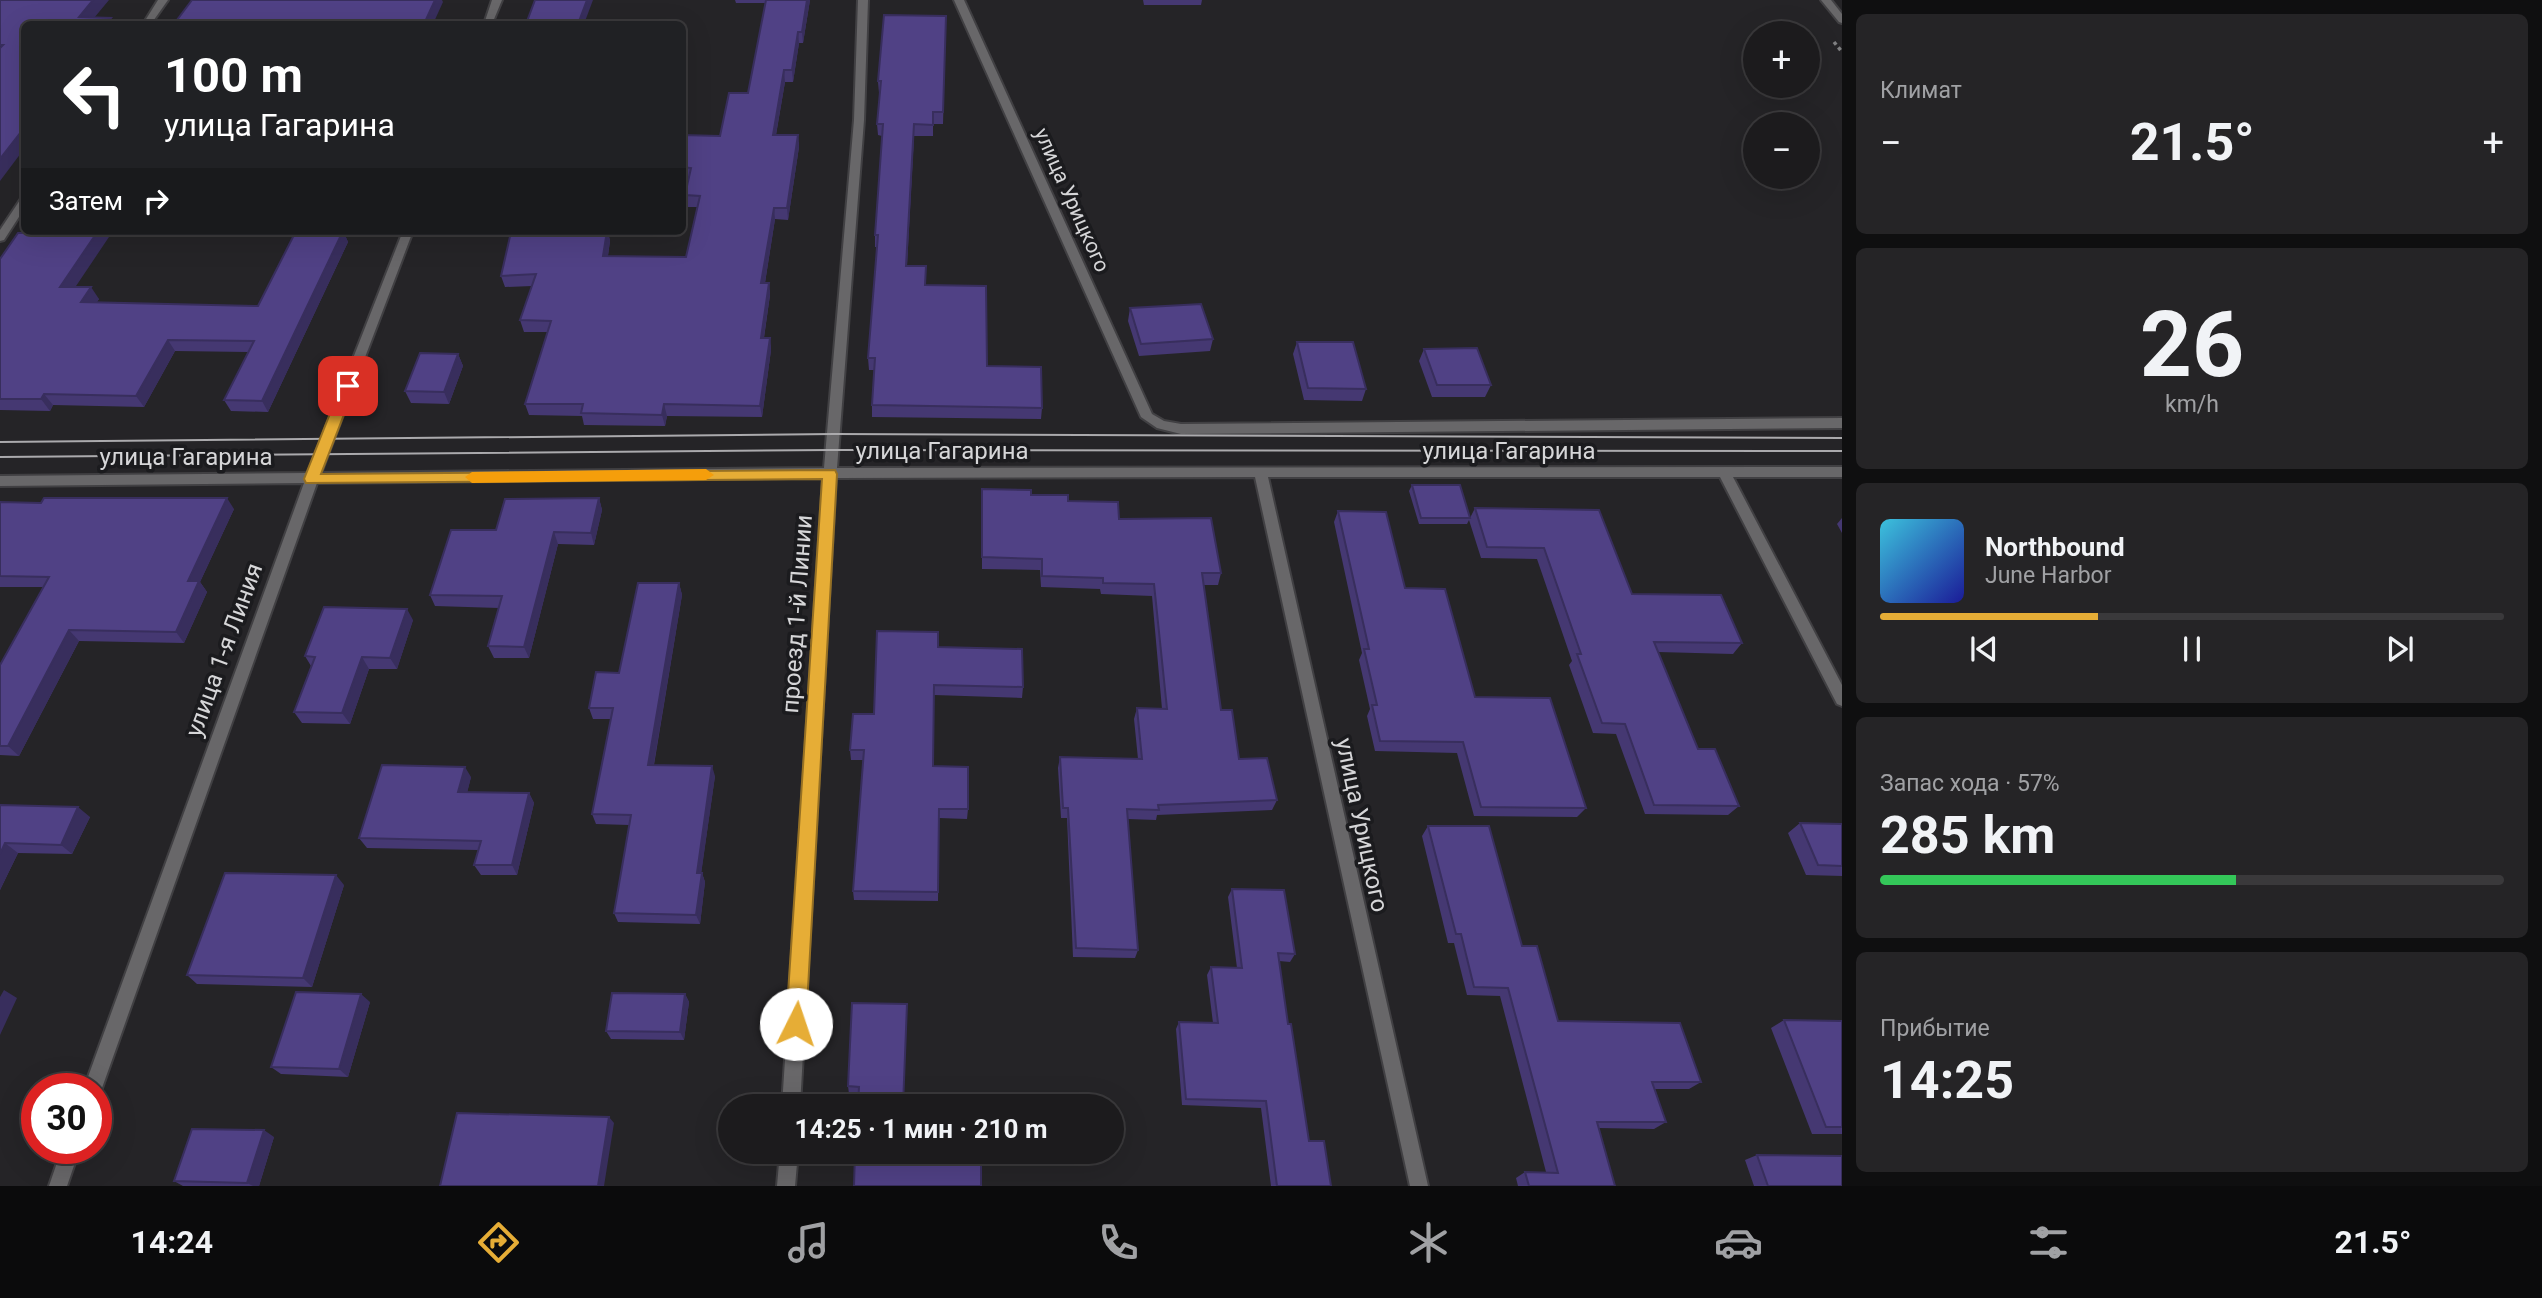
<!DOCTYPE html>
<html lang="ru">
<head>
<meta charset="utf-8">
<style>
  :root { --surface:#1c1b1d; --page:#252426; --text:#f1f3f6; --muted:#a0a1a4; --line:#3a393b; --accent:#e6ad36 }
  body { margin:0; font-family:Roboto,sans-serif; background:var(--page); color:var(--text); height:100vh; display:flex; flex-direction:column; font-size:26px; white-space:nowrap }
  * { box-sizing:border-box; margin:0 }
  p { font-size:23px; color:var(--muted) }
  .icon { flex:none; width:38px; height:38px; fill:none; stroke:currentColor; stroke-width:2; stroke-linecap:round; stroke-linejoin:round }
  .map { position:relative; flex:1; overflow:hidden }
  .sheet { display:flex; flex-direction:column; gap:14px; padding:14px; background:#0f0f10; width:700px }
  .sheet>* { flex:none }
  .top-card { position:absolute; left:21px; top:21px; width:665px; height:214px; border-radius:10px; box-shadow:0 7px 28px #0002,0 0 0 2px var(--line); background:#202124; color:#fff; overflow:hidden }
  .tools { position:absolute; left:1743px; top:21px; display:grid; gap:14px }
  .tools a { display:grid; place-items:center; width:77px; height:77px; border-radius:50%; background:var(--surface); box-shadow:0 7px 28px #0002,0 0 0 2px var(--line); font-size:35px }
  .speed { position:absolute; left:21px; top:1073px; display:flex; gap:14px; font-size:35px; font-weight:700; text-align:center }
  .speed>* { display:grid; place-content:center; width:91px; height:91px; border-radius:50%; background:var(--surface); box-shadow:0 7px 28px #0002,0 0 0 2px var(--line); line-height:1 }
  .speed .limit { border:10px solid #d22; background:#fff; color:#111 }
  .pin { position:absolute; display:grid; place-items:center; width:60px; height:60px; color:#fff; margin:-30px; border-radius:14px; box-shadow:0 4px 10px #0006 }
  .me { position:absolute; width:77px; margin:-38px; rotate:4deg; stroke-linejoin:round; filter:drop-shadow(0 0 5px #0008) }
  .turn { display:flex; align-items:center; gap:24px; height:147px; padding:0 28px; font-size:32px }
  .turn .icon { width:91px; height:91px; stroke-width:2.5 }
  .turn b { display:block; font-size:49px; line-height:60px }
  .then { display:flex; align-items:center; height:66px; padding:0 28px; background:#0003; gap:14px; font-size:26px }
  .big { font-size:52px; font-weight:700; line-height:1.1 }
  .sheet .card { flex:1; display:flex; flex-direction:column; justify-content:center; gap:10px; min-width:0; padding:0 24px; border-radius:10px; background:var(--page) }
  .sheet .dial { align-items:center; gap:0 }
  .dial b { font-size:91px; line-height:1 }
  .song { display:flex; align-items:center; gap:21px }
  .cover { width:84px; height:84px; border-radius:10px; background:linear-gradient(135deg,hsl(190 70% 55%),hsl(240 70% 35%)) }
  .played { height:7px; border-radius:4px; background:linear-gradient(90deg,var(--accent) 35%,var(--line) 35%) }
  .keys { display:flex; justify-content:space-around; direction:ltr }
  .heat { display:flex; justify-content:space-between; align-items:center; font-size:38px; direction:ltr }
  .charge { height:10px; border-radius:5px; background:linear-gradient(90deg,#34c759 57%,var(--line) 0) }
  .trip { position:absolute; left:718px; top:1094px; width:406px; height:70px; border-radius:35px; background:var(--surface); box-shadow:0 7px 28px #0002,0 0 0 2px var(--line); font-weight:700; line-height:70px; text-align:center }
  .tab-bar { display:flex; height:112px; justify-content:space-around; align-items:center; background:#0b0b0c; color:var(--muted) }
  .tab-bar .icon { width:49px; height:49px }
  .tab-bar .active { color:var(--accent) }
  .tab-bar b { font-size:32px; color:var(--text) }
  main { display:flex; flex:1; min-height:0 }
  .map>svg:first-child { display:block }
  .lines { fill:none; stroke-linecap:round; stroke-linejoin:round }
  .minor-casing { stroke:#414043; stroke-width:4 }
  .path { stroke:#808082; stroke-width:3.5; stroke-dasharray:3.5 3.5; stroke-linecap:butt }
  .minor { fill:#686769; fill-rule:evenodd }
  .tram { stroke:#abaaad; stroke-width:2 }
  .wall { fill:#453872 }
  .shaded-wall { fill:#382e5d }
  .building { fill:#504185; stroke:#382e5d; stroke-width:2 }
  .route { fill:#e6ad36; stroke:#967023; stroke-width:2 }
  .slow { fill:#f59e0b }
  .labels { text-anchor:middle; stroke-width:7; stroke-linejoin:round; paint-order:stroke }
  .far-street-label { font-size:21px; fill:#d6d6d8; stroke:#1b1b1e }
  .street-label { font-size:24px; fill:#d6d6d8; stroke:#1b1b1e }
</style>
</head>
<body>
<main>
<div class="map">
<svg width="1842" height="1186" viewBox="0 0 1842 1186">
  <rect width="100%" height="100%" fill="#252427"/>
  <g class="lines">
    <defs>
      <path id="minor" d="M 158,0 L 168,0 L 151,24 L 143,24 Z
        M 492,0 L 502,0 L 492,24 L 484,24 Z
        M 858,0 L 868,0 L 864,120 L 837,468 L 1842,467 L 1842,477 L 1733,477 L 1842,685 L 1842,706 L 1837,704 L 1720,477 L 1268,477 L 1428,1186 L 1410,1186 L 1255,477 L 836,478 L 800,1106 L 782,1106 L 823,478 L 317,483 L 102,1088 L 96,1096 L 96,1088 L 84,1088 L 304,483 L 0,486 L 0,476 L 308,473 L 403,231 L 413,231 L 321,473 L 824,468 L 854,120 Z
        M 954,0 L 964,0 L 1152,414 L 1164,421 L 1181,424 L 1842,418 L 1842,428 L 1181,434 L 1157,428 L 1141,417 Z
        M 1821,0 L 1831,0 L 1842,14 L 1842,23 L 1839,22 Z
        M 24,199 L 24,209 L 4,240 L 0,241 L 0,230 L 20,200 Z
        M 62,1148 L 80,1148 L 67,1186 L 49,1186 Z
        M 780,1152 L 798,1152 L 795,1186 L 777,1186 Z"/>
    </defs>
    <!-- minor casing -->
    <use href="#minor" class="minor-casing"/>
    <!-- path -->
    <path class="path" d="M 1834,42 L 1842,52"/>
    <!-- minor -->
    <use href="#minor" class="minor"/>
    <!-- tram -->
    <path class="tram" d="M 0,442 L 834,434 L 1842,438
      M 0,457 L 832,450 L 1842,451"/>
  </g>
  <!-- wall -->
  <path class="wall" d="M 735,0 L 810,0 L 803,43 L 799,43 L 793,82 L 785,82 L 776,135 L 798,135 L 799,147 L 788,220 L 775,219 L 765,283 L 769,283 L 770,295 L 764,338 L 770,338 L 771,350 L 762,417 L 667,416 L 665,426 L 584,425 L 582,416 L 529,415 L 525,404 L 548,332 L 524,332 L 520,320 L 532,286 L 505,287 L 501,276 L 511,233 L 469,232 L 469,231 L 608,231 L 610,241 L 608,256 L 686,257 L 697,207 L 687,207 L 685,195 L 689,179 L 682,179 L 682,135 L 720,136 L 748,93 L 766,3 L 736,3 Z
    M 1143,0 L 1202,0 L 1201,5 L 1144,5 Z
    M 946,16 L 943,124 L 933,124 L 933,136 L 914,136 L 907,266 L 926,285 L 987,366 L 1042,408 L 1041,419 L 872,417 L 872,405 L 874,370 L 869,370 L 868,358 L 877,247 L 875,247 L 875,235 L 882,136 L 878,135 L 877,124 L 880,93 L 879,93 L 878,81 Z
    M 344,233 L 348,242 L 268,412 L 231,411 L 224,400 L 248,352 L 175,351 L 144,407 L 53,405 L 50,411 L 0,410 L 0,259 L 75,287 L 99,299 L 96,303 L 258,306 Z
    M 1130,308 L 1213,339 L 1210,351 L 1139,356 L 1128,321 Z
    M 1297,342 L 1366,389 L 1362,401 L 1304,400 L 1293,354 Z
    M 1424,349 L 1491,385 L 1485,397 L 1432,397 L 1419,361 Z
    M 458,354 L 463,366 L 449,404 L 411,403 L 405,391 Z
    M 1412,485 L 1470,518 L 1475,508 L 1632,594 L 1742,643 L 1733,654 L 1658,652 L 1698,749 L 1739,806 L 1728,815 L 1645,814 L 1616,734 L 1593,733 L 1569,665 L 1572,661 L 1537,559 L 1481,558 L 1469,520 L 1467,524 L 1419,524 L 1409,491 Z
    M 982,489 L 1031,495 L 1068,501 L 1119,519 L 1221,573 L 1218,585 L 1204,585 L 1221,710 L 1239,759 L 1277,800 L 1272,810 L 1157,815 L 1156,820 L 1128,819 L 1138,950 L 1135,958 L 1073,957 L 1067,818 L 1061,818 L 1058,768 L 1060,757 L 1138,759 L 1134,719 L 1137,708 L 1162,709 L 1152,596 L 1101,594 L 1100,589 L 1041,587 L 1040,570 L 982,569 Z
    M 599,498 L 602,510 L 594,545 L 558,544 L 529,658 L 494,658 L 488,646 L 499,608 L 435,606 L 430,595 L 496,530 Z
    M 0,502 L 234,509 L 200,582 L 207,592 L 184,643 L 79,641 L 19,756 L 0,755 L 0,665 L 43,587 L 0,587 Z
    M 1338,511 L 1405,588 L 1475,697 L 1586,808 L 1577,817 L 1474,816 L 1457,753 L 1375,751 L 1367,716 L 1370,709 L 1359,660 L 1362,653 L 1334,522 Z
    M 1842,518 L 1842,533 L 1837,524 Z
    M 679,583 L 682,595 L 654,765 L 715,776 L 701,873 L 702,873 L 705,882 L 700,924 L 618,922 L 614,913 L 629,825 L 596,824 L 592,814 L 611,719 L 593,719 L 589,708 L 619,673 Z
    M 413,620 L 397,669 L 369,669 L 350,724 L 302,723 L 294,712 L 311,666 L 305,656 Z
    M 938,647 L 1023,687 L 1022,698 L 934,695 L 933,766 L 968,809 L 967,819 L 939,818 L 938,901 L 854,900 L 853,891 L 863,760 L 851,760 L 850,750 L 874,714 Z
    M 471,777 L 467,792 L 529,793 L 534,803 L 517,875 L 481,875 L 474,865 L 478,850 L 367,848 L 359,838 Z
    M 0,805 L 90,817 L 72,854 L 18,853 L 0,890 Z
    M 1800,823 L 1842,824 L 1842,876 L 1806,875 L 1788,833 Z
    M 1428,826 L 1522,946 L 1558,1021 L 1701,1082 L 1689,1089 L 1655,1089 L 1666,1122 L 1654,1129 L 1598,1128 L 1615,1186 L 1518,1186 L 1516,1178 L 1525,1172 L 1546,1172 L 1500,996 L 1467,995 L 1454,943 L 1448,943 L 1422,836 Z
    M 344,885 L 312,987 L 197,984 L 187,975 Z
    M 1232,889 L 1295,954 L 1290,962 L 1279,961 L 1288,1024 L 1309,1141 L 1331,1186 L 1271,1186 L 1261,1108 L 1182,1105 L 1176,1029 L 1179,1022 L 1213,1023 L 1207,975 L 1211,967 L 1237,968 L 1228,897 Z
    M 685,994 L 689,1002 L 684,1040 L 611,1039 L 606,1031 Z
    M 370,1002 L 348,1077 L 281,1074 L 271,1067 Z
    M 907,1004 L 858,1094 L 849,1094 L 848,1086 Z
    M 1784,1020 L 1842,1021 L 1842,1134 L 1812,1134 L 1771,1028 Z
    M 274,1137 L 259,1186 L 183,1186 L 174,1181 Z
    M 1757,1155 L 1842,1186 L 1754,1186 L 1745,1160 Z"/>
  <!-- shaded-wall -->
  <path class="shaded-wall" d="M 93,0 L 109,0 L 89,24 L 79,17 Z
    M 435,0 L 442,0 L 443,2 L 433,24 L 424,24 Z
    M 587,0 L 593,0 L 584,24 L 578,24 Z
    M 807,0 L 810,0 L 803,43 L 802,32 Z
    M 111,18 L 114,24 L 106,24 Z
    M 798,32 L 799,43 L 793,82 L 792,70 Z
    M 784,70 L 785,82 L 774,146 L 773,135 Z
    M 914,124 L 914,136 L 906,278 L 906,266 Z
    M 24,128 L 24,149 L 0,181 L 0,159 Z
    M 798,135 L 799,147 L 788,220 L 787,208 Z
    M 774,208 L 775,219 L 763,295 L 761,283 Z
    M 98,231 L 113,231 L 68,298 L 60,287 Z
    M 335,231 L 345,231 L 344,233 L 348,242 L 268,412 L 262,401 Z
    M 607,231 L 610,241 L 606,268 L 603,256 Z
    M 769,283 L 770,295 L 762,350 L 761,338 Z
    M 91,287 L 99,299 L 89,314 L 81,302 Z
    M 770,338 L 771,350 L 762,417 L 760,406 Z
    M 168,340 L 175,351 L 144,407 L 136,396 Z
    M 458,354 L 463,366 L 449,404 L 444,392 Z
    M 44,394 L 53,405 L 50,411 L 41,399 Z
    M 664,404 L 667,416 L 665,426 L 662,415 Z
    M 227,498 L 234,509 L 200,582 L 207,592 L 184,643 L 176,632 L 188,581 Z
    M 599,498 L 602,510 L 594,545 L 591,533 Z
    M 554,532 L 558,544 L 529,658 L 524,647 Z
    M 679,583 L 682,595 L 652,775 L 648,765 Z
    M 407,609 L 413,620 L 397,669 L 390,658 Z
    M 69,630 L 79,641 L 19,756 L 8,746 Z
    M 362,657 L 369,669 L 350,724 L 342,713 Z
    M 712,766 L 715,776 L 700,882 L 697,873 Z
    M 465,767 L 471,777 L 465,802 L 458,792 Z
    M 529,793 L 534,803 L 517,875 L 512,865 Z
    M 78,807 L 90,817 L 72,854 L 61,845 Z
    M 5,843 L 18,853 L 0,890 L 0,854 Z
    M 702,873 L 705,882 L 700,924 L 696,915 Z
    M 336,875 L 344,885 L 312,987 L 303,978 Z
    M 4,990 L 17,998 L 0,1035 L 0,997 Z
    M 361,994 L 370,1002 L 348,1077 L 339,1069 Z
    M 685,994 L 689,1002 L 684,1040 L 680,1032 Z
    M 609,1117 L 614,1123 L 604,1186 L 598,1186 Z
    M 264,1130 L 274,1137 L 259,1186 L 253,1186 L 247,1183 Z"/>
  <!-- building -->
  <path class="building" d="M 0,0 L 93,0 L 79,17 L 111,18 L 106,24 L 24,24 L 24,128 L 0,159 L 0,48 L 3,45 L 0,45 Z
    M 192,0 L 435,0 L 424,24 L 174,24 Z
    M 535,0 L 587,0 L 578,24 L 526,24 Z
    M 766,0 L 807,0 L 802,32 L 798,32 L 792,70 L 784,70 L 773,135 L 798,135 L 787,208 L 774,208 L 761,283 L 769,283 L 761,338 L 770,338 L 760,406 L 664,404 L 662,415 L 581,413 L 583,404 L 525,404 L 551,321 L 520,320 L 536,274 L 501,276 L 511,232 L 607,231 L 603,256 L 686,257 L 700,196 L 685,195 L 691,168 L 682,167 L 682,135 L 720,136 L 729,93 L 748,93 Z
    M 884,15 L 946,16 L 943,112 L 933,112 L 933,125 L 914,124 L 906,266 L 926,266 L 925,285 L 986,286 L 987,366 L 1041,367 L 1042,408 L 872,405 L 875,358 L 868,358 L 878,235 L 875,235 L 883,124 L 877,124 L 881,81 L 878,81 Z
    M 24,230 L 24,231 L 98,231 L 60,287 L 91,287 L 81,302 L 258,306 L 296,231 L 343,231 L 262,401 L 224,400 L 254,341 L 168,340 L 136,396 L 44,394 L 41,399 L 0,399 L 0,259 L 18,233 L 22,233 Z
    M 1201,304 L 1213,339 L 1141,344 L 1130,308 Z
    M 1297,342 L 1353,342 L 1366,389 L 1308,388 Z
    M 1477,348 L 1491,385 L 1437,385 L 1424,349 Z
    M 420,353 L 458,354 L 444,392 L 405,391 Z
    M 1412,485 L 1460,485 L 1470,518 L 1421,518 Z
    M 982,489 L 1031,490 L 1031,495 L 1068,495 L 1068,501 L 1118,502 L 1119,519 L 1211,518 L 1221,573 L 1202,573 L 1221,710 L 1232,710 L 1239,759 L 1267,758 L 1277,800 L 1158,805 L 1159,810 L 1127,809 L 1138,950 L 1076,948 L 1068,808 L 1063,808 L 1060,757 L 1142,759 L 1137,708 L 1167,709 L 1154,584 L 1103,583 L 1103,578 L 1042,576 L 1042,559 L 982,557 Z
    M 44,498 L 227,498 L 188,581 L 199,581 L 176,632 L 69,630 L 8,746 L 0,746 L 0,665 L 49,577 L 0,576 L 0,502 L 41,503 Z
    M 599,498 L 591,533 L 554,532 L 524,647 L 488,646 L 502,596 L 430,595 L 451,530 L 496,530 L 505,499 Z
    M 1475,508 L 1599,510 L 1632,594 L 1721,595 L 1742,643 L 1654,642 L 1698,749 L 1715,749 L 1739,806 L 1654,805 L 1625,724 L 1602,723 L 1577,654 L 1581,654 L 1544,548 L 1487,547 Z
    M 1338,511 L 1386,512 L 1405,588 L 1445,589 L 1475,697 L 1550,698 L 1586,808 L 1481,807 L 1463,742 L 1380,741 L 1372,705 L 1377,705 L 1364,649 L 1369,649 Z
    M 638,583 L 679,583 L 648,765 L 712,766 L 697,873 L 702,873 L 696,915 L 614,913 L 631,815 L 592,814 L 613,708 L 589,708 L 596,672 L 619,673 Z
    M 324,607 L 407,609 L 390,658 L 362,657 L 342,713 L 294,712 L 315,657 L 305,656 Z
    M 877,631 L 938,632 L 938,647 L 1022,649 L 1023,687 L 934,685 L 933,766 L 968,767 L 968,809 L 939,809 L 938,892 L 853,891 L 864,750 L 850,750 L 853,714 L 874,714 Z
    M 382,765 L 465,767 L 458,792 L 529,793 L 512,865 L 474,865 L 481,841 L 359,838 Z
    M 0,805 L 78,807 L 61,845 L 5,843 L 0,854 Z
    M 1800,823 L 1842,824 L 1842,866 L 1818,865 Z
    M 1428,826 L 1489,826 L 1522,946 L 1537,946 L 1558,1021 L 1680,1023 L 1701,1082 L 1652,1082 L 1666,1122 L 1597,1122 L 1615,1186 L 1529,1186 L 1525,1172 L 1558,1173 L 1508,988 L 1474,987 L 1461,934 L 1456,934 Z
    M 225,873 L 336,875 L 303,978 L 187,975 Z
    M 1232,889 L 1284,890 L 1295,954 L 1278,953 L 1288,1024 L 1291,1024 L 1309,1141 L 1324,1141 L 1331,1186 L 1277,1186 L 1266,1101 L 1186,1099 L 1179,1022 L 1218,1023 L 1211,967 L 1242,968 Z
    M 296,992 L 361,994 L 339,1069 L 271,1067 Z
    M 612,993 L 685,994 L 680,1032 L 606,1031 Z
    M 852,1003 L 907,1004 L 903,1106 L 858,1106 L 859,1087 L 848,1086 Z
    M 1784,1020 L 1842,1021 L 1842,1127 L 1826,1127 Z
    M 457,1113 L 609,1117 L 598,1186 L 440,1186 Z
    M 192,1129 L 264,1130 L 247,1183 L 174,1181 Z
    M 855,1152 L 981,1152 L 981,1186 L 854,1186 Z
    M 1757,1155 L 1842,1156 L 1842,1186 L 1768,1186 Z"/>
  <!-- route -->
  <path class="route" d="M 348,381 L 355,386 L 321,474 L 835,470 L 837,474 L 806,1024 L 803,1031 L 796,1034 L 789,1031 L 786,1024 L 822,479 L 306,483 L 304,479 L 341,386 Z"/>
  <!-- slow -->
  <path class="slow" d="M 706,469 L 714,475 L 706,480 L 472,483 L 465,477 L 472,472 Z"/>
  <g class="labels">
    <!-- far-street labels -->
    <g class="far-street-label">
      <text transform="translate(1072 200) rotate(66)" y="7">улица Урицкого</text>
    </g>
    <!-- street labels -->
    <g class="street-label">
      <text x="942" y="459">улица Гагарина</text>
      <text x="1509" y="459">улица Гагарина</text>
      <text x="186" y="465">улица Гагарина</text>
      <text transform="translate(797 614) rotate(-86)" y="8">проезд 1-й Линии</text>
      <text transform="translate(224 650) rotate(-70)" y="8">улица 1-я Линия</text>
      <text transform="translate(1362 825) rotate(78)" y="8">улица Урицкого</text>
    </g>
  </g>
</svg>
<div class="tools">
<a>+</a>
<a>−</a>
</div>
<div class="speed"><div class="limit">30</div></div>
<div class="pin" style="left:348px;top:386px;background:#d93025"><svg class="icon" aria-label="arrive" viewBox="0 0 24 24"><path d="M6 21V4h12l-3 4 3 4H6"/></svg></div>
<svg class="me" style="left:796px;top:1024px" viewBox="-20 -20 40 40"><circle r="19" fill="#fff"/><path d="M0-13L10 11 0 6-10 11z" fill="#e6ad36"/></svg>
<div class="trip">14:25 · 1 мин · 210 m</div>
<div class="top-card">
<div class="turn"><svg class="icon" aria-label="left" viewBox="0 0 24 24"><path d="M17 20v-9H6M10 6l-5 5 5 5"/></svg><div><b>100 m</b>улица Гагарина</div></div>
<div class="then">Затем<svg class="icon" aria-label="right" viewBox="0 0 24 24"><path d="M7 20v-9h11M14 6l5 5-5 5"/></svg></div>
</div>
</div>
<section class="sheet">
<div class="card"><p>Климат</p>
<div class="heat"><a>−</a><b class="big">21.5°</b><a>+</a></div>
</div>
<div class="card dial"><b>26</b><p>km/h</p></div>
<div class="card">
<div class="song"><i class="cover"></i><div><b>Northbound</b><p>June Harbor</p></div></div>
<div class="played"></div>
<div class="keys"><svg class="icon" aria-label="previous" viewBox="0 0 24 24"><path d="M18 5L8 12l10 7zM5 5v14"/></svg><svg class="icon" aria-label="pause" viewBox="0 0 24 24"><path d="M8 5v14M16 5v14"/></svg><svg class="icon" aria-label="next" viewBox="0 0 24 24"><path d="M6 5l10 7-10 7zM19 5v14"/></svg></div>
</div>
<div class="card"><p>Запас хода · 57%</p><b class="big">285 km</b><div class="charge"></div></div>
<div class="card"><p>Прибытие</p><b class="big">14:25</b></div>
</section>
</main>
<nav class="tab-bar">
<b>14:24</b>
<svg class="icon active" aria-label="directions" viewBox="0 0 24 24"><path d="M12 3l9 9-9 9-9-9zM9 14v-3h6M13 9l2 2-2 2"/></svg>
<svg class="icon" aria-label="music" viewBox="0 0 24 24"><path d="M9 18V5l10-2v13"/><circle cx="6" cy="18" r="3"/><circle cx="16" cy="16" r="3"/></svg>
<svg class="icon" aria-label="phone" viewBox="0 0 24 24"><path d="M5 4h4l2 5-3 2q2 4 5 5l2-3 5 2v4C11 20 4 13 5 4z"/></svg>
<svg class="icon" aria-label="climate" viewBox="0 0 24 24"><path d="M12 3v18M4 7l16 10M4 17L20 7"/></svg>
<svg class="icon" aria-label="car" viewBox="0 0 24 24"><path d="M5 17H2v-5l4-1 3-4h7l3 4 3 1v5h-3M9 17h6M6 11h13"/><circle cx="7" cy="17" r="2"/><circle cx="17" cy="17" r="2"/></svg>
<svg class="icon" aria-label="filters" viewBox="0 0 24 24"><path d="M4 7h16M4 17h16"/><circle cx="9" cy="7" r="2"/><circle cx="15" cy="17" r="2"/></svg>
<b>21.5°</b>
</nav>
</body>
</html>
